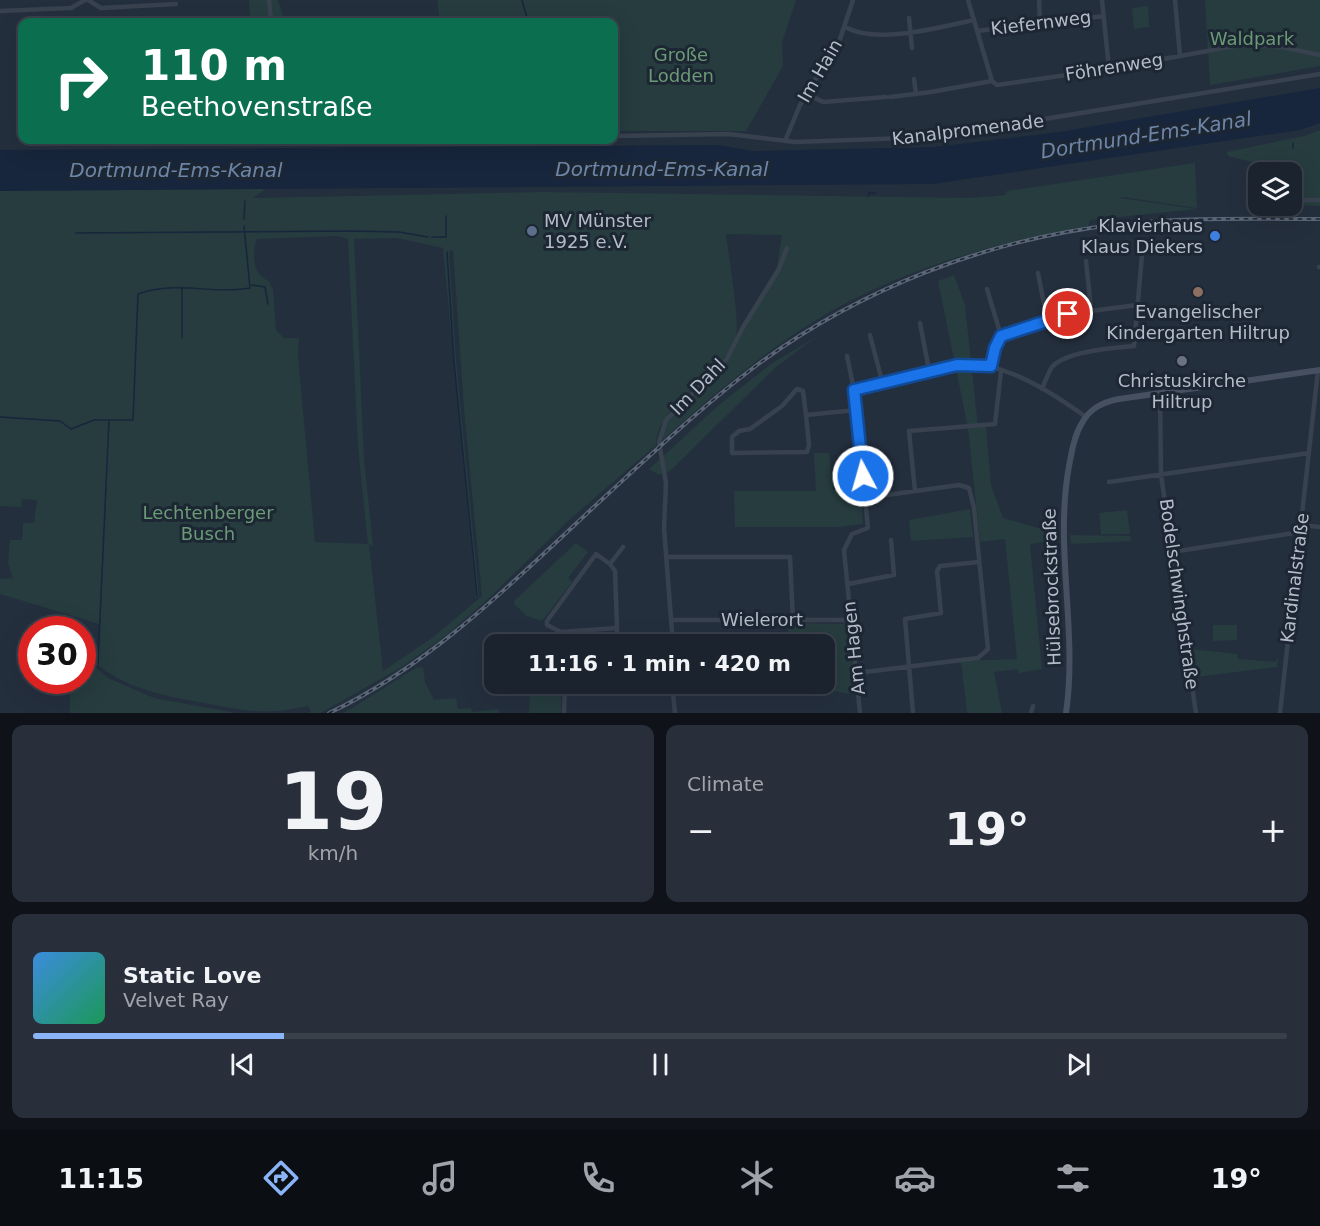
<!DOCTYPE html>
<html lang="en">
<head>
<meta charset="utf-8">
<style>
  :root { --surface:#1b232e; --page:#282f3a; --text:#f1f3f6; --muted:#a0a4aa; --line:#39404a; --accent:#8ab4f8 }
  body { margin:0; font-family:"DejaVu Sans",sans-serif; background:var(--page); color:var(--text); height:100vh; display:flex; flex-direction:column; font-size:22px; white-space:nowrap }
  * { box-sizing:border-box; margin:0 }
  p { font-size:20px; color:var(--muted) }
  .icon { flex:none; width:33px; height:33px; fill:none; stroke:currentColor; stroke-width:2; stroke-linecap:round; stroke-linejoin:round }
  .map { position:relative; height:713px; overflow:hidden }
  .drawer { display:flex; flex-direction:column; gap:12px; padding:12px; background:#0f1319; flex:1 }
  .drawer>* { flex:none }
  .top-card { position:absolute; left:18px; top:18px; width:600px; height:126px; border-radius:12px; box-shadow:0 6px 24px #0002,0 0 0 2px var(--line); background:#0b6e4f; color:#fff; overflow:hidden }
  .buttons { position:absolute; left:1248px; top:162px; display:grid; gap:12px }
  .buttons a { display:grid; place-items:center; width:54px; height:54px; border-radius:12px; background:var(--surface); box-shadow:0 6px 24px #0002,0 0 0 2px var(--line); font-size:30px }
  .speed { position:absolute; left:18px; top:616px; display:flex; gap:12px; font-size:30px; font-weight:700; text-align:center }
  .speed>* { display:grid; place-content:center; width:78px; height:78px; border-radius:50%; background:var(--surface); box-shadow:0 6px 24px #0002,0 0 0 2px var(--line); line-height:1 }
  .speed .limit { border:9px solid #d22; background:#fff; color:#111 }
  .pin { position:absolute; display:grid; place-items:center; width:51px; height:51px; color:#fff; margin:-26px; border:3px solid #fff; border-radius:50%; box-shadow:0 2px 6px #0007 }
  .me { position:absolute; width:66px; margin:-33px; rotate:354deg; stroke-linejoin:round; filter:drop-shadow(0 0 4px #0008) }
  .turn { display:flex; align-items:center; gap:21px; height:126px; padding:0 24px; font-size:27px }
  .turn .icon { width:78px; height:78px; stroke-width:2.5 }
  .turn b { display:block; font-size:42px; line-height:51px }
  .big { font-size:45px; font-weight:700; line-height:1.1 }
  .drawer .tile { flex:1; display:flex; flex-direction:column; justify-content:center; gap:9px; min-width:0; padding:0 21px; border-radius:12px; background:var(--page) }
  .drawer .dial { align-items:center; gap:0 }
  .dial b { font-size:78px; line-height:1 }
  .song { display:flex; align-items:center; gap:18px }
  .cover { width:72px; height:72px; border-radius:9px; background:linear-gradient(135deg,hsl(210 70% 55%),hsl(150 70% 35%)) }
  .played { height:6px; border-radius:3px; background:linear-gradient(90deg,var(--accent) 20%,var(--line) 20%) }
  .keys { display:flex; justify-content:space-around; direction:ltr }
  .heat { display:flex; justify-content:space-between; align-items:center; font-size:33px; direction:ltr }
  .drawer .tiles { flex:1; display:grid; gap:12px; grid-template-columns:1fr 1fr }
  .tile:last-child { grid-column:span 2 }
  .trip { position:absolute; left:484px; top:634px; width:351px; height:60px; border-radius:12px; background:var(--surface); box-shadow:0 6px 24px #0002,0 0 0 2px var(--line); font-weight:700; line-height:60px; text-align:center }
  .tab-bar { display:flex; height:96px; justify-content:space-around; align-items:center; background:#0b0e12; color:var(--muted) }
  .tab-bar .icon { width:42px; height:42px }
  .tab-bar .current { color:var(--accent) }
  .tab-bar b { font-size:27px; color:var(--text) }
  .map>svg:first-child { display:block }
  .green { fill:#263c3f; fill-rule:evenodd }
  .water { fill:#17263c }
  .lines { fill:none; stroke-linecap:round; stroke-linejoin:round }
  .stream { stroke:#17263c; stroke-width:1.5 }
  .street { stroke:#38414e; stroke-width:4.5 }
  .secondary { stroke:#465061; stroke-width:6 }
  .rail-casing { stroke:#5a6575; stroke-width:4 }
  .rail { stroke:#1d2633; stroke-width:1.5; stroke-dasharray:4.5; stroke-linecap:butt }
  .route-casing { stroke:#114b97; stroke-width:15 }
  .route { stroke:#1a73e8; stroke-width:10 }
  .service-dot { fill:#5c6f8a; stroke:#1d2633; stroke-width:2 }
  .shop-dot { fill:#3f7fe0; stroke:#1d2633; stroke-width:2 }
  .education-dot { fill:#8d6e63; stroke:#1d2633; stroke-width:2 }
  .worship-dot { fill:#6b7280; stroke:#1d2633; stroke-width:2 }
  .labels { text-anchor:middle; stroke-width:6; stroke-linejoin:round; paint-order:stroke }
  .street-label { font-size:18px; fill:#b4bcc9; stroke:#1d2633 }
  .park-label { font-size:18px; fill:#6b9a76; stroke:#1d2633 }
  .poi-label { font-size:18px; fill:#b4bcc9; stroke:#1d2633 }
  .water-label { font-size:20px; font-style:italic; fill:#6d86a8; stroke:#1d2633 }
</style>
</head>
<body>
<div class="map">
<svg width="1320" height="713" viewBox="0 0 1320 713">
  <rect width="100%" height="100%" fill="#242f3e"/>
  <!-- green -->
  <path class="green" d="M 249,0 L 278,0 L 285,22 L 250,22 Z
    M 437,0 L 796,0 L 782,42 L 783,66 L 746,131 L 614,131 L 614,22 L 440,22 Z
    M 1205,0 L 1320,0 L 1320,66 L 1210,85 Z
    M 1148,6 L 1149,27 L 1134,29 L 1132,8 Z
    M 1320,130 L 1320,206 L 1294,205 L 1292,172 L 1228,156 L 1227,152 L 1304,136 Z
    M 1195,163 L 1197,208 L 1123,197 L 1120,198 L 1197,209 L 1090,220 L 1088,226 C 994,242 895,271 813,322 C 758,356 710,398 662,440 L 661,436 L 667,420 L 705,386 L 729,360 L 744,329 L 741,326 L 777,267 L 782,235 L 726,234 C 728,252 740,322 736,335 C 724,381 658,399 656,445 L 569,520 L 487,600 L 445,636 L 400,668 L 321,713 L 308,713 L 311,711 L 308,706 C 278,713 257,713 226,707 C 180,698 138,695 99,666 L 99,624 L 0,594 L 0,579 L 13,578 L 8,564 L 10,540 L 22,540 L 23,523 L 34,523 L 37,500 L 22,499 L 21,507 L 0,506 L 0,191 L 266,189 L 253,198 L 541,192 L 970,198 L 1005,195 L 1007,191 ZM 337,236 L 348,239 L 358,447 L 368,544 L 315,542 L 298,356 L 299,338 L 284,338 L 276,330 L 273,290 L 269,281 C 252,275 252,254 257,239 ZM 397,238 L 443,248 L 476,598 L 479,596 L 456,360 L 449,251 L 453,250 L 464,409 L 482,596 L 432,638 L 383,671 L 369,544 L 373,546 L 364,459 L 354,239 Z
    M 954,275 L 965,305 L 978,427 L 986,427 L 991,485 L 1003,518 L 1056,533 L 1054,541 L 1030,544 L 1042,669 L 1018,673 L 1018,669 L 994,672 L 1002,713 L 967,713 L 961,661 L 1017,659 L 1005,539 L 980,542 L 968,428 L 938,281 Z
    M 816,337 L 776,367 L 670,471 L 659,475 L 649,469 L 720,404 L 771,364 Z
    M 814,453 L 829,453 L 833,490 L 861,490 L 863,524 L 839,527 L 735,527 L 734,491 L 816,491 Z
    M 970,509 L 973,537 L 911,541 L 909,520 Z
    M 1127,510 L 1130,534 L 1101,534 L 1099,513 Z
    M 1070,535 L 1130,536 L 1131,541 L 1071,544 Z
    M 576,543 L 588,552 L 568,578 L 572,582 L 542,621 L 527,616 L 514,604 L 514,601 Z
    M 787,623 L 848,624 L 856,695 L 794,685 L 825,684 L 825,645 L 790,645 Z
    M 1213,625 L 1237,625 L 1237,640 L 1213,641 Z
    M 1192,649 L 1237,654 L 1238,659 L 1275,662 L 1278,658 L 1277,667 L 1196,677 Z
    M 83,657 L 108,678 L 154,698 L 236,713 L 70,713 L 70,681 L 82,681 Z
    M 423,667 L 425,682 L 434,700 L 456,698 L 458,709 L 471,708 L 472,712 L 498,709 L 500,713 L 344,713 L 416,668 Z
    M 530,684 L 561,684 L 561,713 L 529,713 Z"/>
  <!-- water -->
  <path class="water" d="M 1320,88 L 1320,123 L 1300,130 L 933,184 L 0,191 L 0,150 L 718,145 L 753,151 L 934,147 L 1059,132 Z"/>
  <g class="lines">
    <!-- stream -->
    <path class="stream" d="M 522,0 L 528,22
      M 1293,143 L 1293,148
      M 868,196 L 869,193 L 876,193
      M 244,219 L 245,201
      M 76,233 L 351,231 L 399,232 L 428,237
      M 432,237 L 446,237 L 446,216
      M 447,252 L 454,362 L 477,596
      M 252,285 L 265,287 L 268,304
      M 182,288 L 182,338
      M 0,417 L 60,421 L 71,429 L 94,420 L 133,420 L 138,294 C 173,280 214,295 250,288 L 244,226
      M 98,662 L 109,420"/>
    <!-- street -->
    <path class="street" d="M 88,0 L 101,8 L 176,4
      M 269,0 L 271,22
      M 968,0 L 992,81
      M 1039,0 L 1040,23
      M 1102,0 L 1109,69
      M 1175,0 L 1180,56
      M 0,11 L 71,8 L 85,0
      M 909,18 L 912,48
      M 845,27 C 878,45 939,27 974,20
      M 977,31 L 1104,16
      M 914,79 L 916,94
      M 992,81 L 997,85 L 1109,69 L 1240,45 L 1277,46 L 1320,55
      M 807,94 L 823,102 L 886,97
      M 890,97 L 931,92 L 992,81
      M 614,136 L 729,134 L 795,142 L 934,137 L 1320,74
      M 785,141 L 800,105 L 840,39 L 853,0
      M 1298,200 L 1320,200
      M 1086,261 L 1091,309
      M 1319,267 L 1320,267
      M 1038,273 L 1047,320
      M 987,289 L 1001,336
      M 920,323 L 929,370
      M 870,335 L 882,381
      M 847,356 L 854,390 L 868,528 L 852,534 L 844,550 L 860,713
      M 991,366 L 998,340 L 1005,334 L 1068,314 L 1137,305
      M 1042,389 C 1045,382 1048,373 1052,367 C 1066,351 1113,348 1134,346 L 1142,255
      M 854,390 C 892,378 953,356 991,367 C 1025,375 1058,397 1086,417
      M 1160,393 L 1161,475 L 1196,713
      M 806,415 L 809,445 L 807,452 L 732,453 L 732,437 L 739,431 L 750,429 L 782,406 L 797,389 L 803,391 L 806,415 L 856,410
      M 1109,482 L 1309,453
      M 915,491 L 909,431 L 995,424 L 1001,371
      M 1301,525 L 1320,527
      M 1172,552 L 1300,532
      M 668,557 L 790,557 L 793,620
      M 610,564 L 623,547
      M 848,584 L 894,575 L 891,540
      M 672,620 L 851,620
      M 561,632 L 547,625 L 547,621 L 596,554 L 610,564 L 615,571 L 617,628
      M 562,645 L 561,632 L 617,628 L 617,645
      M 673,645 L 664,528 L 666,483 L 659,442 L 666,420 L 727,359 L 742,329 L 779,269 L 787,248
      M 857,673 L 978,658 L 988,649 L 974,508 L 969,488 L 959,485 L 865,498
      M 672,684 L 675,713
      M 564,713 L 565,684
      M 913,713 L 905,619 L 941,613 L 937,571 L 940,566 L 979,562
      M 1031,713 L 1033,706
      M 1280,713 L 1318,370"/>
    <!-- secondary -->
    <path class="secondary" d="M 1066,713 C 1078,631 1054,548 1069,466 C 1072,451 1074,436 1082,423 C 1090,408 1103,402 1119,399 L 1320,370"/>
    <defs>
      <path id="rail" d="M 329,713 C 437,662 523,572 609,493 C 657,449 705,404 757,365 C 860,289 986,240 1113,225 C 1182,217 1251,219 1320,219"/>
    </defs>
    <!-- rail casing -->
    <use href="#rail" class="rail-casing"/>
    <!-- rail -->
    <use href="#rail" class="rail"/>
  </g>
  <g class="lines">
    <defs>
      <path id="route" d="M 863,476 L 854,390 L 957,365 L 991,366 L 995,348 L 1001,336 L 1068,314"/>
    </defs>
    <!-- route casing -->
    <use href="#route" class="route-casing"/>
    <!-- route -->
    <use href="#route" class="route"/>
  </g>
  <!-- markers -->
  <circle class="service-dot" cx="532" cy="231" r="6"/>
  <circle class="shop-dot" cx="1215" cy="236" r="6"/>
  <circle class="education-dot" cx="1198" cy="292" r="6"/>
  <circle class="worship-dot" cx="1182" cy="361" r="6"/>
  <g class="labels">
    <!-- street labels -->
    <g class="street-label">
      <text transform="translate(1041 23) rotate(-7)" y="6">Kiefernweg</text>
      <text transform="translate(1114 67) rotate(-9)" y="6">Föhrenweg</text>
      <text transform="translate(820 71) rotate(-60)" y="6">Im Hain</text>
      <text transform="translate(968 130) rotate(-7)" y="6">Kanalpromenade</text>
      <text transform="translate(698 387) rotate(-46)" y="6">Im Dahl</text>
      <text transform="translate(1295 578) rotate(-83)" y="6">Kardinalstraße</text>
      <text transform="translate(1052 587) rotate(-92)" y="6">Hülsebrockstraße</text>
      <text transform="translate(1179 594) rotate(82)" y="6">Bodelschwinghstraße</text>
      <text x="762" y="626">Wielerort</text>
      <text transform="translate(854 648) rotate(-96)" y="6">Am Hagen</text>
    </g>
    <!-- park labels -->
    <g class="park-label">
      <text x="1252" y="45">Waldpark</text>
      <text x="681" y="61">Große<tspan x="681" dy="21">Lodden</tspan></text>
      <text x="208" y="519">Lechtenberger<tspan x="208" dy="21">Busch</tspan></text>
    </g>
    <!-- poi labels -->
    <g class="poi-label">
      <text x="544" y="227" text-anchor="start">MV Münster<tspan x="544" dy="21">1925 e.V.</tspan></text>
      <text x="1203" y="232" text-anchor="end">Klavierhaus<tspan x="1203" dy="21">Klaus Diekers</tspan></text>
      <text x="1198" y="318">Evangelischer<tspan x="1198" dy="21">Kindergarten Hiltrup</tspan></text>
      <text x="1182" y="387">Christuskirche<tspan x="1182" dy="21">Hiltrup</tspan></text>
    </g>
    <!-- water labels -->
    <g class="water-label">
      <text transform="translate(1146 135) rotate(-9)" y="7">Dortmund-Ems-Kanal</text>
      <text x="662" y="176">Dortmund-Ems-Kanal</text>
      <text x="176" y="177">Dortmund-Ems-Kanal</text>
    </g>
  </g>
</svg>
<div class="buttons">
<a><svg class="icon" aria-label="layers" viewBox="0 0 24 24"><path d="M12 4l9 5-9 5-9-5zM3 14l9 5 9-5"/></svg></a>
</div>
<div class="speed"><div class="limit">30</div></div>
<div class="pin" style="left:1068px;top:314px;background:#d93025"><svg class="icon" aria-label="arrive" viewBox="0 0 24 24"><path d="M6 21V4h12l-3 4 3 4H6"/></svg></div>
<svg class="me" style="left:863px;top:476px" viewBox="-20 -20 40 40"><circle r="17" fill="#1a73e8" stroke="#fff" stroke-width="3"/><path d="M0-11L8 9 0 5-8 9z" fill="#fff"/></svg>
<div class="trip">11:16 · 1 min · 420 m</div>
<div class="top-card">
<div class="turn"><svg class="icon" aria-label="right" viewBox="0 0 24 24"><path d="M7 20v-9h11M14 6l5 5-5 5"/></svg><div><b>110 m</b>Beethovenstraße</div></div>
</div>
</div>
<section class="drawer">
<div class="tiles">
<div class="tile dial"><b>19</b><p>km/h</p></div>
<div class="tile"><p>Climate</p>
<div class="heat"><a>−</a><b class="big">19°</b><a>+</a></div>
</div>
<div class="tile">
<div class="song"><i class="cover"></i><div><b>Static Love</b><p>Velvet Ray</p></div></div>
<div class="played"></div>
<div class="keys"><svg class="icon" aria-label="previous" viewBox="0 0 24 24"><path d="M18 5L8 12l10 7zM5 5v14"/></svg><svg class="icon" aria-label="pause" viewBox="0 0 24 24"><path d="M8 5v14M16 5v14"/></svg><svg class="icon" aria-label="next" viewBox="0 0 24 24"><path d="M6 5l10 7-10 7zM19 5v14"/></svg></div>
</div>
</div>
</section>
<nav class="tab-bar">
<b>11:15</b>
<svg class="icon current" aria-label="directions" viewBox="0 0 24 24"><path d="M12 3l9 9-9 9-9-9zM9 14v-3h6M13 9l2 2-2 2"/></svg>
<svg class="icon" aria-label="music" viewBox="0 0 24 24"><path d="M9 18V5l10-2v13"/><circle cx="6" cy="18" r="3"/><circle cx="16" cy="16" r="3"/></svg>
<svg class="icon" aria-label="phone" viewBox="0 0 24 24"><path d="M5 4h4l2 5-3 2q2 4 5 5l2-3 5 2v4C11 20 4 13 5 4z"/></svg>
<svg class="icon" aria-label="climate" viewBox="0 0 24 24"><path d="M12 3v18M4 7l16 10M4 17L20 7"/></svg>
<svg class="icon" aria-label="car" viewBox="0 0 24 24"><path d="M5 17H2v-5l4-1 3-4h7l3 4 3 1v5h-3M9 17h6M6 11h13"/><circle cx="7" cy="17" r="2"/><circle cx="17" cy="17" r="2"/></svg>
<svg class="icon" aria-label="filters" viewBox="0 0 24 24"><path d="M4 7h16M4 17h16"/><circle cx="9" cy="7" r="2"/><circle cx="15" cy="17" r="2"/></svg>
<b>19°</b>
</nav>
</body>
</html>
